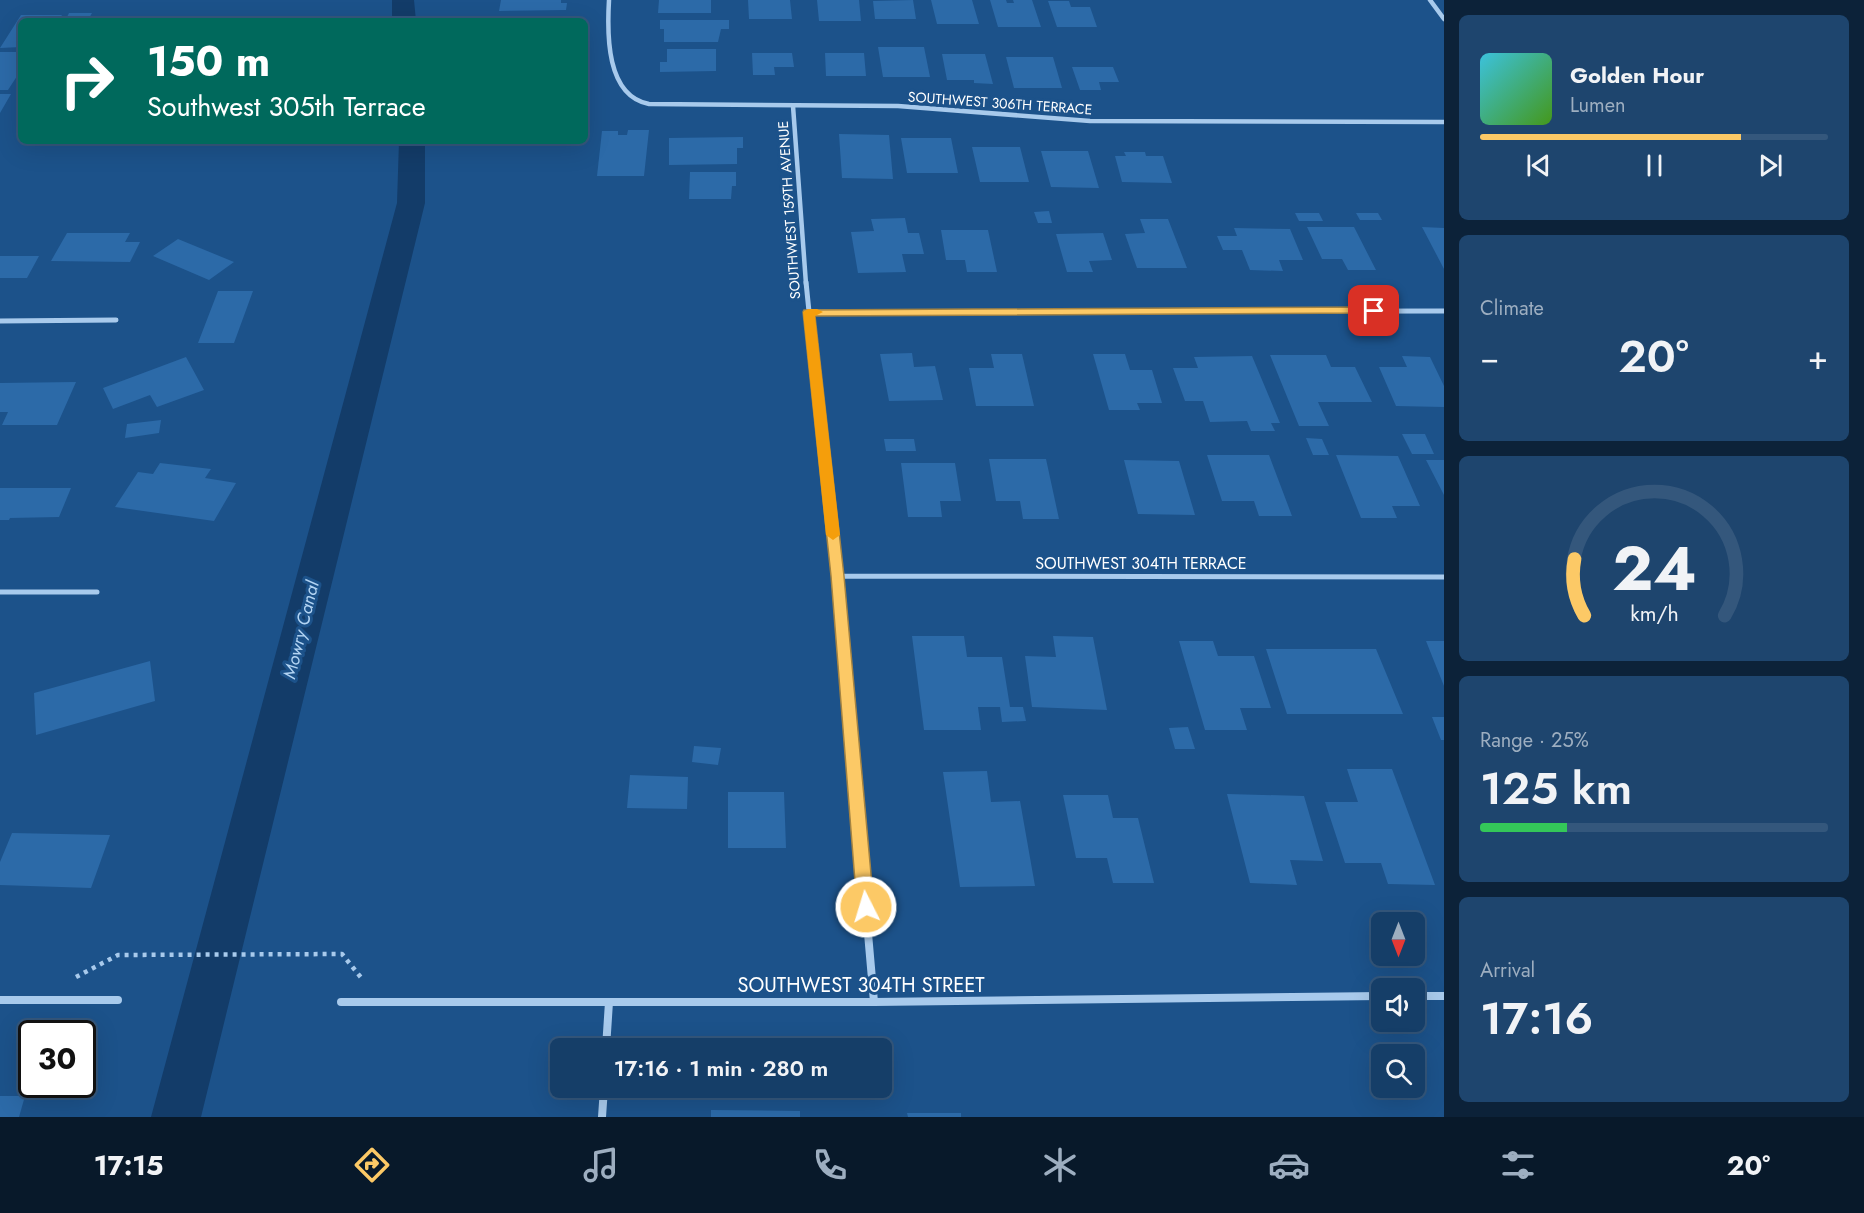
<!DOCTYPE html>
<html lang="en">
<head>
<meta charset="utf-8">
<style>
  :root { --surface:#153e68; --page:#1e456e; --text:#f1f3f6; --muted:#9daec0; --line:#34577c; --accent:#fcc966 }
  body { margin:0; font-family:Jost,sans-serif; background:var(--page); color:var(--text); height:100vh; display:flex; flex-direction:column; font-size:22px; white-space:nowrap }
  * { box-sizing:border-box; margin:0 }
  p { font-size:20px; color:var(--muted) }
  .icon { flex:none; width:33px; height:33px; fill:none; stroke:currentColor; stroke-width:2; stroke-linecap:round; stroke-linejoin:round }
  .map { position:relative; flex:1; overflow:hidden }
  .panel { display:flex; flex-direction:column; gap:15px; padding:15px; background:#0c2239; width:420px }
  .panel>* { flex:none }
  .top-card { position:absolute; left:18px; top:18px; width:570px; height:126px; border-radius:9px; box-shadow:0 6px 24px #0002,0 0 0 2px var(--line); background:#00695c; color:#fff; overflow:hidden }
  .needle { width:39px; rotate:180deg }
  .controls { position:absolute; left:1371px; top:912px; display:grid; gap:12px }
  .controls a { display:grid; place-items:center; width:54px; height:54px; border-radius:9px; background:var(--surface); box-shadow:0 6px 24px #0002,0 0 0 2px var(--line); font-size:30px }
  .speed { position:absolute; left:18px; top:1020px; display:flex; gap:12px; font-size:30px; font-weight:700; text-align:center }
  .speed>* { display:grid; place-content:center; width:78px; height:78px; border-radius:50%; background:var(--surface); box-shadow:0 6px 24px #0002,0 0 0 2px var(--line); line-height:1 }
  .speed .limit { border:3px solid #111; border-radius:9px; background:#fff; color:#111 }
  .pin { position:absolute; display:grid; place-items:center; width:51px; height:51px; color:#fff; margin:-26px; border-radius:12px; box-shadow:0 3px 9px #0006 }
  .me { position:absolute; width:66px; margin:-33px; rotate:355deg; stroke-linejoin:round; filter:drop-shadow(0 0 4px #0008) }
  .turn { display:flex; align-items:center; gap:21px; height:126px; padding:0 30px; font-size:27px }
  .turn .icon { width:78px; height:78px; stroke-width:2.5 }
  .turn b { display:block; font-size:42px; line-height:51px }
  .big { font-size:45px; font-weight:600; line-height:1.1 }
  .panel .widget { flex:1; display:flex; flex-direction:column; justify-content:center; gap:9px; min-width:0; padding:0 21px; border-radius:9px; background:var(--page) }
  .panel .dial { align-items:center; gap:0 }
  .dial svg { height:156px; overflow:visible; fill:none; stroke:var(--line); stroke-width:7; stroke-linecap:round; text-anchor:middle }
  .dial text { fill:var(--text); stroke:none }
  .song { display:flex; align-items:center; gap:18px }
  .cover { width:72px; height:72px; border-radius:9px; background:linear-gradient(135deg,hsl(190 70% 55%),hsl(100 70% 35%)) }
  .played { height:6px; border-radius:3px; background:linear-gradient(90deg,var(--accent) 75%,var(--line) 75%) }
  .keys { display:flex; justify-content:space-around; direction:ltr }
  .heat { display:flex; justify-content:space-between; align-items:center; font-size:33px; direction:ltr }
  .charge { height:9px; border-radius:4px; background:linear-gradient(90deg,#34c759 25%,var(--line) 0) }
  .trip { position:absolute; left:550px; top:1038px; width:342px; height:60px; border-radius:9px; background:var(--surface); box-shadow:0 6px 24px #0002,0 0 0 2px var(--line); font-weight:600; line-height:60px; text-align:center }
  .tabs { display:flex; height:96px; justify-content:space-around; align-items:center; background:#08192a; color:var(--muted) }
  .tabs .icon { width:42px; height:42px }
  .tabs .active { color:var(--accent) }
  .tabs b { font-size:27px; color:var(--text) }
  main { display:flex; flex:1; min-height:0 }
  .map>svg:first-child { display:block }
  .lines { fill:none; stroke-linecap:round; stroke-linejoin:round }
  .canal { fill:#133c69; fill-rule:evenodd }
  .building { fill:#2c6aa8 }
  .path { stroke:#a8caec; stroke-width:4.5; stroke-dasharray:4 5; stroke-linecap:butt }
  .street-far2 { stroke:#a8caec; stroke-width:4.5 }
  .street-far1 { stroke:#a8caec; stroke-width:5 }
  .street { stroke:#a8caec; stroke-width:8 }
  .route { fill:#fcc966; stroke:#a48342; stroke-width:1.5 }
  .slow { fill:#f59e0b }
  .labels { text-anchor:middle; stroke-width:6; stroke-linejoin:round; paint-order:stroke }
  .far-street-label { font-size:14px; fill:#fff; stroke:#1c528a }
  .street-label { font-size:16px; fill:#fff; stroke:#1c528a }
  .water-label { font-size:18px; font-style:italic; fill:#b3d4f3; stroke:#1c528a }
  .near-street-label { font-size:20px; fill:#fff; stroke:#1c528a }
</style>
</head>
<body>
<main>
<div class="map">
<svg width="1444" height="1117" viewBox="0 0 1444 1117">
  <rect width="100%" height="100%" fill="#1c528a"/>
  <g class="lines">
    <!-- canal -->
    <path class="canal" d="M 392,0 L 414,0 L 416,21 L 392,21 Z
      M 399,141 L 425,141 L 425,203 L 201,1117 L 151,1117 L 397,203 Z"/>
  </g>
  <!-- building -->
  <path class="building" d="M 501,0 L 561,0 L 561,3 L 567,3 L 566,10 L 499,11 Z
    M 659,0 L 711,0 L 711,13 L 658,13 Z
    M 748,0 L 790,0 L 792,19 L 749,19 Z
    M 817,0 L 859,0 L 861,21 L 819,21 Z
    M 913,0 L 916,19 L 875,19 L 873,1 Z
    M 931,0 L 972,0 L 979,24 L 937,24 Z
    M 990,0 L 1006,0 L 1007,3 L 1014,3 L 1013,0 L 1032,0 L 1041,27 L 998,27 Z
    M 1048,1 L 1069,1 L 1071,7 L 1090,7 L 1097,27 L 1057,27 Z
    M 69,13 L 92,13 L 88,20 L 65,21 Z
    M 21,15 L 62,15 L 58,21 L 21,21 L 21,47 L 0,48 Z
    M 569,18 L 569,21 L 533,21 L 533,19 Z
    M 660,20 L 729,20 L 729,29 L 721,29 L 718,42 L 664,42 L 664,29 L 660,29 Z
    M 878,47 L 924,47 L 930,77 L 883,77 Z
    M 667,49 L 716,49 L 716,71 L 660,72 L 660,62 L 667,62 Z
    M 0,52 L 21,52 L 21,70 L 8,90 L 0,90 Z
    M 752,53 L 792,53 L 794,67 L 774,67 L 775,75 L 753,75 Z
    M 825,53 L 864,53 L 866,76 L 826,76 Z
    M 942,54 L 985,54 L 993,84 L 974,83 L 974,80 L 947,80 Z
    M 1006,57 L 1053,57 L 1062,88 L 1014,88 Z
    M 1072,67 L 1113,67 L 1119,82 L 1099,82 L 1101,90 L 1080,90 Z
    M 0,94 L 11,94 L 0,113 Z
    M 628,130 L 649,130 L 644,176 L 597,176 L 602,131 L 618,131 L 618,135 L 627,135 Z
    M 839,134 L 889,135 L 893,179 L 842,178 Z
    M 743,137 L 743,148 L 737,148 L 737,164 L 669,165 L 669,138 Z
    M 901,138 L 951,138 L 958,173 L 907,173 Z
    M 972,147 L 1020,147 L 1029,182 L 980,182 Z
    M 1041,151 L 1088,151 L 1099,188 L 1051,187 Z
    M 1124,152 L 1145,152 L 1146,156 L 1163,156 L 1172,183 L 1122,182 L 1115,156 L 1126,156 Z
    M 690,172 L 736,172 L 736,186 L 732,186 L 731,199 L 689,199 Z
    M 1049,211 L 1052,223 L 1038,223 L 1034,212 Z
    M 1295,213 L 1319,213 L 1323,221 L 1299,221 Z
    M 1356,213 L 1378,213 L 1382,220 L 1360,220 Z
    M 905,218 L 908,233 L 919,233 L 924,254 L 902,254 L 906,272 L 858,273 L 851,232 L 874,231 L 871,219 Z
    M 1140,219 L 1168,219 L 1187,268 L 1137,268 L 1125,234 L 1145,233 Z
    M 1307,227 L 1354,227 L 1376,270 L 1348,270 L 1342,259 L 1322,259 Z
    M 1422,227 L 1444,228 L 1444,269 Z
    M 1234,228 L 1290,229 L 1303,260 L 1279,260 L 1283,271 L 1250,270 L 1242,250 L 1223,250 L 1217,236 L 1237,236 Z
    M 941,230 L 988,230 L 997,272 L 967,272 L 965,260 L 946,260 Z
    M 67,233 L 130,233 L 125,242 L 140,242 L 130,262 L 51,261 Z
    M 1103,233 L 1112,260 L 1089,261 L 1093,272 L 1067,272 L 1056,234 Z
    M 178,239 L 234,262 L 209,280 L 153,256 Z
    M 0,256 L 39,256 L 27,278 L 0,278 Z
    M 218,291 L 253,291 L 234,343 L 198,343 Z
    M 912,353 L 914,367 L 935,366 L 943,400 L 889,401 L 880,354 Z
    M 991,354 L 1022,354 L 1034,406 L 976,406 L 969,368 L 994,368 Z
    M 1093,354 L 1125,354 L 1130,370 L 1152,370 L 1162,403 L 1137,403 L 1140,410 L 1109,410 Z
    M 1270,355 L 1326,355 L 1331,367 L 1355,367 L 1372,402 L 1318,402 L 1329,426 L 1299,426 Z
    M 1252,356 L 1280,423 L 1271,423 L 1275,431 L 1251,431 L 1247,421 L 1210,422 L 1203,401 L 1185,401 L 1173,368 L 1198,368 L 1194,357 Z
    M 1402,356 L 1430,357 L 1444,386 L 1444,407 L 1396,406 L 1379,367 L 1407,367 Z
    M 186,357 L 204,390 L 157,407 L 150,395 L 113,409 L 103,388 Z
    M 76,382 L 57,425 L 2,425 L 8,412 L 0,412 L 0,383 Z
    M 161,420 L 159,433 L 125,438 L 127,424 Z
    M 1402,434 L 1425,434 L 1434,454 L 1412,454 Z
    M 1306,438 L 1322,439 L 1329,455 L 1313,455 Z
    M 884,439 L 914,439 L 916,451 L 886,451 Z
    M 1207,455 L 1269,455 L 1292,516 L 1259,516 L 1254,501 L 1222,501 Z
    M 1336,455 L 1398,456 L 1420,506 L 1392,506 L 1397,518 L 1361,518 Z
    M 989,459 L 1046,459 L 1059,519 L 1023,519 L 1020,501 L 996,501 Z
    M 1124,460 L 1179,461 L 1195,515 L 1138,514 Z
    M 1426,460 L 1444,460 L 1444,495 Z
    M 160,463 L 211,469 L 205,478 L 236,483 L 214,521 L 115,507 L 138,472 L 153,474 Z
    M 901,463 L 955,463 L 961,501 L 940,501 L 942,517 L 908,517 Z
    M 0,488 L 71,488 L 59,517 L 10,518 L 9,520 L 0,520 Z
    M 912,636 L 964,636 L 967,657 L 1002,657 L 1010,707 L 1023,707 L 1026,721 L 1002,722 L 1000,707 L 978,707 L 981,730 L 924,730 Z
    M 1053,636 L 1093,637 L 1107,710 L 1032,707 L 1025,656 L 1056,657 Z
    M 1179,641 L 1213,641 L 1218,656 L 1254,656 L 1271,708 L 1240,708 L 1247,730 L 1205,730 Z
    M 1426,641 L 1444,641 L 1444,686 Z
    M 1266,649 L 1376,649 L 1403,714 L 1287,714 Z
    M 150,661 L 155,701 L 36,735 L 34,693 Z
    M 1432,717 L 1444,717 L 1444,740 L 1441,740 Z
    M 1188,727 L 1195,749 L 1175,749 L 1169,728 Z
    M 694,746 L 721,748 L 718,765 L 692,762 Z
    M 1347,769 L 1392,769 L 1435,885 L 1388,884 L 1381,863 L 1345,863 L 1325,802 L 1358,802 Z
    M 987,771 L 991,802 L 1020,801 L 1035,886 L 960,887 L 943,772 Z
    M 630,775 L 688,777 L 687,809 L 627,808 Z
    M 728,792 L 784,792 L 786,848 L 728,848 Z
    M 1227,794 L 1304,796 L 1323,861 L 1290,860 L 1297,885 L 1250,883 Z
    M 1063,795 L 1108,795 L 1113,818 L 1138,818 L 1154,883 L 1113,883 L 1107,858 L 1076,858 Z
    M 12,833 L 110,835 L 91,888 L 0,885 L 0,862 Z
    M 0,1096 L 25,1096 L 19,1117 L 0,1117 Z
    M 711,1110 L 800,1111 L 800,1117 L 711,1117 Z
    M 907,1113 L 961,1113 L 961,1117 L 908,1117 Z"/>
  <g class="lines">
    <!-- path -->
    <path class="path" d="M 76,977 L 118,955 L 342,954 L 363,980"/>
    <!-- street-far2 -->
    <path class="street-far2" d="M 609,0 C 607,34 606,96 649,104 L 898,106 L 1090,121 L 1444,122
      M 1430,0 L 1444,19
      M 793,106 L 806,284"/>
    <!-- street-far1 -->
    <path class="street-far1" d="M 806,282 L 843,648
      M 808,312 L 1444,311
      M 0,321 L 116,320
      M 837,576 L 1444,577
      M 0,592 L 97,592"/>
    <!-- street -->
    <path class="street" d="M 843,647 L 874,1002
      M 1414,996 L 1444,996
      M 0,1000 L 118,1000
      M 341,1002 L 874,1002 L 1382,996
      M 606,1048 L 609,1002
      M 602,1117 L 604,1088"/>
  </g>
  <!-- route -->
  <path class="route" d="M 1374,307 L 1378,308 L 1378,313 L 815,316 L 844,576 L 874,907 L 872,913 L 866,915 L 860,913 L 857,907 L 831,576 L 803,312 L 804,310 Z"/>
  <!-- slow -->
  <path class="slow" d="M 808,309 L 817,309 L 823,312 L 815,316 L 840,535 L 833,540 L 826,535 L 803,312 Z"/>
  <g class="labels">
    <!-- far-street labels -->
    <g class="far-street-label">
      <text transform="translate(1000 103) rotate(4)" y="5">SOUTHWEST 306TH TERRACE</text>
      <text transform="translate(789 210) rotate(-94)" y="5">SOUTHWEST 159TH AVENUE</text>
    </g>
    <!-- street labels -->
    <g class="street-label">
      <text x="1141" y="569">SOUTHWEST 304TH TERRACE</text>
    </g>
    <!-- water labels -->
    <g class="water-label">
      <text transform="translate(301 630) rotate(-76)" y="6">Mowry Canal</text>
    </g>
    <!-- near-street labels -->
    <g class="near-street-label">
      <text x="861" y="992">SOUTHWEST 304TH STREET</text>
    </g>
  </g>
</svg>
<div class="controls">
<a><svg class="needle" viewBox="-14 -14 28 28"><path d="M0-13l5 13h-10z" fill="#e53935"/><path d="M0 13l5-13h-10z" fill="#9daec0"/></svg></a>
<a><svg class="icon" aria-label="sound" viewBox="0 0 24 24"><path d="M4 9h4l5-4v14l-5-4H4zM17 9q2 3 0 6"/></svg></a>
<a><svg class="icon" aria-label="search" viewBox="0 0 24 24"><circle cx="10" cy="10" r="6"/><path d="M15 15l6 6"/></svg></a>
</div>
<div class="speed"><div class="limit">30</div></div>
<div class="pin" style="left:1374px;top:311px;background:#d93025"><svg class="icon" aria-label="arrive" viewBox="0 0 24 24"><path d="M6 21V4h12l-3 4 3 4H6"/></svg></div>
<svg class="me" style="left:866px;top:907px" viewBox="-20 -20 40 40"><circle r="17" fill="#fcc966" stroke="#fff" stroke-width="3"/><path d="M0-11L8 9 0 5-8 9z" fill="#fff"/></svg>
<div class="trip">17:16 · 1 min · 280 m</div>
<div class="top-card">
<div class="turn"><svg class="icon" aria-label="right" viewBox="0 0 24 24"><path d="M7 20v-9h11M14 6l5 5-5 5"/></svg><div><b>150 m</b>Southwest 305th Terrace</div></div>
</div>
</div>
<section class="panel">
<div class="widget">
<div class="song"><i class="cover"></i><div><b>Golden Hour</b><p>Lumen</p></div></div>
<div class="played"></div>
<div class="keys"><svg class="icon" aria-label="previous" viewBox="0 0 24 24"><path d="M18 5L8 12l10 7zM5 5v14"/></svg><svg class="icon" aria-label="pause" viewBox="0 0 24 24"><path d="M8 5v14M16 5v14"/></svg><svg class="icon" aria-label="next" viewBox="0 0 24 24"><path d="M6 5l10 7-10 7zM19 5v14"/></svg></div>
</div>
<div class="widget"><p>Climate</p>
<div class="heat"><a>−</a><b class="big">20°</b><a>+</a></div>
</div>
<div class="widget dial"><svg viewBox="0 0 100 80">
<path d="M14 69A42 42 0 1 1 86 69"/>
<path d="M14 69A42 42 0 0 1 9 40" stroke="#fcc966"/>
<text x="50" y="56" font-size="32" font-weight="700">24</text>
<text x="50" y="72" font-size="11">km/h</text>
</svg></div>
<div class="widget"><p>Range · 25%</p><b class="big">125 km</b><div class="charge"></div></div>
<div class="widget"><p>Arrival</p><b class="big">17:16</b></div>
</section>
</main>
<nav class="tabs">
<b>17:15</b>
<svg class="icon active" aria-label="directions" viewBox="0 0 24 24"><path d="M12 3l9 9-9 9-9-9zM9 14v-3h6M13 9l2 2-2 2"/></svg>
<svg class="icon" aria-label="music" viewBox="0 0 24 24"><path d="M9 18V5l10-2v13"/><circle cx="6" cy="18" r="3"/><circle cx="16" cy="16" r="3"/></svg>
<svg class="icon" aria-label="phone" viewBox="0 0 24 24"><path d="M5 4h4l2 5-3 2q2 4 5 5l2-3 5 2v4C11 20 4 13 5 4z"/></svg>
<svg class="icon" aria-label="climate" viewBox="0 0 24 24"><path d="M12 3v18M4 7l16 10M4 17L20 7"/></svg>
<svg class="icon" aria-label="car" viewBox="0 0 24 24"><path d="M5 17H2v-5l4-1 3-4h7l3 4 3 1v5h-3M9 17h6M6 11h13"/><circle cx="7" cy="17" r="2"/><circle cx="17" cy="17" r="2"/></svg>
<svg class="icon" aria-label="filters" viewBox="0 0 24 24"><path d="M4 7h16M4 17h16"/><circle cx="9" cy="7" r="2"/><circle cx="15" cy="17" r="2"/></svg>
<b>20°</b>
</nav>
</body>
</html>
